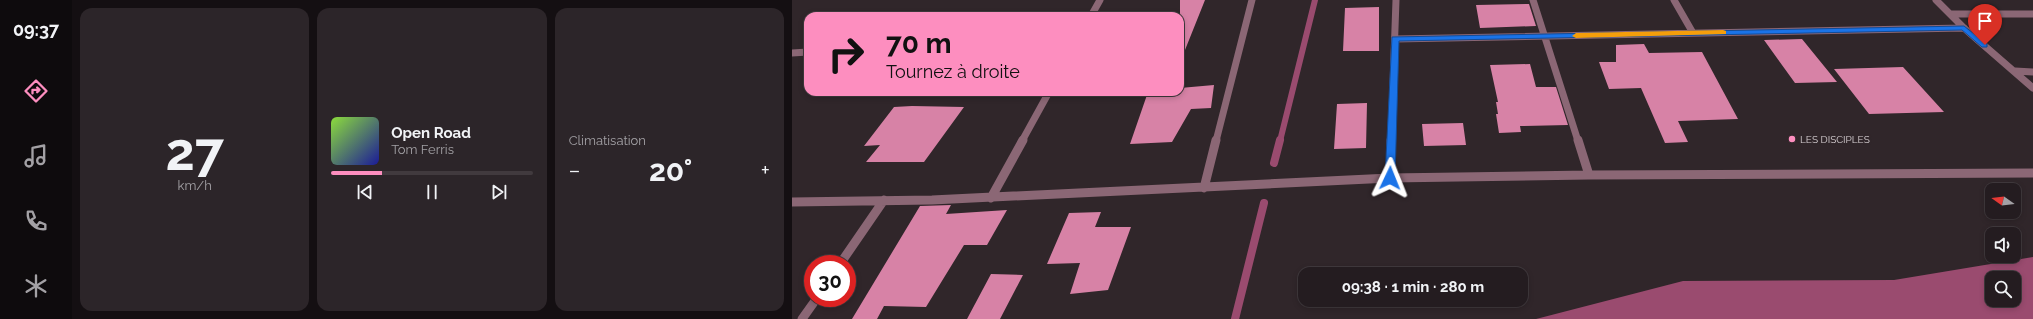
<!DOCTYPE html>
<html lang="fr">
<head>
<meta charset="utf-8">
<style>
  :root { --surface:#241c20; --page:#2c2529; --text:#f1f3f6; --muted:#a3a1a5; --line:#413a3e; --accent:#fd8ebf }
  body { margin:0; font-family:Raleway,sans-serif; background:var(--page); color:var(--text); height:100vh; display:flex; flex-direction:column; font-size:15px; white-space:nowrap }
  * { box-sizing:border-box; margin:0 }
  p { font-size:13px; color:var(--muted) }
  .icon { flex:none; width:22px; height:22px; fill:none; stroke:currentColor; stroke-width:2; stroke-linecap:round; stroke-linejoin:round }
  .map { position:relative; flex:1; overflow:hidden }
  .sheet { display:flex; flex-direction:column; gap:8px; padding:8px; background:#140f12; width:720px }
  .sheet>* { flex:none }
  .guide { position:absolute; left:12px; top:12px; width:380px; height:84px; border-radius:12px; box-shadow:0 2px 6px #0003,0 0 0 1px var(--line); background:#fd8ebf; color:#111; overflow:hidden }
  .needle { width:26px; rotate:284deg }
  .controls { position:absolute; left:1193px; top:183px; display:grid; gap:8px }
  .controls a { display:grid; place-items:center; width:36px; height:36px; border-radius:8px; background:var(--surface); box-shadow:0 2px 6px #0003,0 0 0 1px var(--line); font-size:20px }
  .speed { position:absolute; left:12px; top:255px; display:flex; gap:8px; font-size:20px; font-weight:700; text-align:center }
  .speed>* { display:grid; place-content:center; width:52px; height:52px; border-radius:50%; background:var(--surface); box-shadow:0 2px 6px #0003,0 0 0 1px var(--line); line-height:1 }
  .speed .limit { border:6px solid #d22; background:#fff; color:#111 }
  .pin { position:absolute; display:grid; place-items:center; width:34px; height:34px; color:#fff; margin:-41px -17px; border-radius:50% 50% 50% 0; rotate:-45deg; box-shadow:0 0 4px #0007 }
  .pin .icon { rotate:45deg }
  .me { position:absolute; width:44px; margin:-22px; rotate:2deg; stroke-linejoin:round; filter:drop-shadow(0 0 3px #0008) }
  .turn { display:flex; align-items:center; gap:14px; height:84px; padding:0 16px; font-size:18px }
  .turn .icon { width:52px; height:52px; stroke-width:2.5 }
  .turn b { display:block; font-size:28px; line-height:34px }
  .big { font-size:30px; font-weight:700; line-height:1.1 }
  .sheet .tile { flex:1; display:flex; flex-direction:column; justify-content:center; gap:6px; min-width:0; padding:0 14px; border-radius:12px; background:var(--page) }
  .sheet .dial { align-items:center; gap:0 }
  .dial b { font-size:52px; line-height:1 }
  .song { display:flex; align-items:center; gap:12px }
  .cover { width:48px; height:48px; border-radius:6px; background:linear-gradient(135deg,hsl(90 70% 55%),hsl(240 70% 35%)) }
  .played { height:4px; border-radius:2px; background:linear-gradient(90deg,var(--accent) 25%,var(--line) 25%) }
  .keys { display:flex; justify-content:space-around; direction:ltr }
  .heat { display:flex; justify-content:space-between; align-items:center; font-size:22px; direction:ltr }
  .sheet .tiles { flex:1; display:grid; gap:8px; grid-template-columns:repeat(3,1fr) }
  .trip { position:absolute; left:506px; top:267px; width:230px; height:40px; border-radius:12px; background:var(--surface); box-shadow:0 2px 6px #0003,0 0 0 1px var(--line); font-weight:700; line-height:40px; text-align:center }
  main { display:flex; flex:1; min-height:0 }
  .tab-bar { display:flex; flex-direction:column; width:72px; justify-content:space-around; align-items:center; background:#0e0b0d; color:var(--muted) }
  .tab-bar .icon { width:28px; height:28px }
  .tab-bar .current { color:var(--accent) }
  .tab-bar b { font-size:18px; color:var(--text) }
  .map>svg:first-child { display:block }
  .water { fill:#9a4b6f; fill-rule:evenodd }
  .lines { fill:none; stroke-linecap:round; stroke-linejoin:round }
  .stream-far1 { stroke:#9a4b6f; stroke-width:6 }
  .stream { stroke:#9a4b6f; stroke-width:8 }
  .building { fill:#d782a6 }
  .street-far1 { stroke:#8b6775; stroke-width:7 }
  .street { stroke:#8b6775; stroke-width:9 }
  .route { fill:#1a73e8; stroke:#114b97 }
  .slow { fill:#f59e0b }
  .poi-dot { fill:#fd8ebf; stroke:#30262a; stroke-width:1.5 }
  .labels { text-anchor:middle; stroke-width:4; stroke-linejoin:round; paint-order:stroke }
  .poi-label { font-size:10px; fill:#d8d1d4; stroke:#30262a; text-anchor:start }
</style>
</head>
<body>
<main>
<nav class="tab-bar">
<b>09:37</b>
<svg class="icon current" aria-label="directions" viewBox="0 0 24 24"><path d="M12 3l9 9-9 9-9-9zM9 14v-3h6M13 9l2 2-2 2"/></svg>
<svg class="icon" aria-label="music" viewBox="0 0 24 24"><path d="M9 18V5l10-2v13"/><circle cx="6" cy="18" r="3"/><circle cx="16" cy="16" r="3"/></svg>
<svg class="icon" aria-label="phone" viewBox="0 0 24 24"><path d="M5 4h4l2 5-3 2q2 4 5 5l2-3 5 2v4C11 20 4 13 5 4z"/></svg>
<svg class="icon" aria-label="climate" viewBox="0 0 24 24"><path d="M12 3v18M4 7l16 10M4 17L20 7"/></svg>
</nav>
<section class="sheet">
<div class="tiles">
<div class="tile dial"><b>27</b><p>km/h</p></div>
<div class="tile">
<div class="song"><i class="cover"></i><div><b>Open Road</b><p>Tom Ferris</p></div></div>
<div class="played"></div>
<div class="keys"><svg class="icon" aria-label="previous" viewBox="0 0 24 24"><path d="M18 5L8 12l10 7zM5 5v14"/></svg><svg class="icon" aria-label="pause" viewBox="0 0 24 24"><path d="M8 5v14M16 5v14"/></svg><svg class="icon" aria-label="next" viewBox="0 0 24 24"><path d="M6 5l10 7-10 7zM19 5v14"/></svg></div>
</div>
<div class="tile"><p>Climatisation</p>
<div class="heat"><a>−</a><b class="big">20°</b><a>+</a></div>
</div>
</div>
</section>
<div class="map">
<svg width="1241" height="319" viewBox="0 0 1241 319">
  <rect width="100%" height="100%" fill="#30262a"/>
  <!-- water -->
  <path class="water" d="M 1241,257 L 1241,319 L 744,319 L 891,281 L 1102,280 ZM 1200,278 L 1222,278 L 1222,300 L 1200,300 Z"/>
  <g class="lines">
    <!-- stream-far1 -->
    <path class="stream-far1" d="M 488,141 L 523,0"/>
    <!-- stream -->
    <path class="stream" d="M 482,163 L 488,140
      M 443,319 L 472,203"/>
  </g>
  <!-- building -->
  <path class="building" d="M 388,0 L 413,0 L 389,60 L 388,59 Z
    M 737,4 L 744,26 L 688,28 L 684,5 Z
    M 587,7 L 587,51 L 551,51 L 553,8 Z
    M 1010,39 L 1045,82 L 1003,83 L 972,40 Z
    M 852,44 L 857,53 L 910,52 L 946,119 L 886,121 L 896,142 L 873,143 L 849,88 L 817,89 L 807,62 L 824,62 L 824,45 Z
    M 738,64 L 744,87 L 764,87 L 776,125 L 728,126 L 729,132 L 707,133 L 704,114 L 706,114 L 704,102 L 706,102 L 698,65 Z
    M 1111,67 L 1152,112 L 1077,114 L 1042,69 Z
    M 422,85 L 419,108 L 399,109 L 380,142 L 338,144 L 356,92 L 388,92 L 388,88 Z
    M 575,103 L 574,148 L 542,149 L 545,104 Z
    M 102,107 L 120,106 L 172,107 L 132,162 L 74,162 L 88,145 L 72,146 Z
    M 671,123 L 674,145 L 632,146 L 630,124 Z
    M 159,205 L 154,214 L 215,210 L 195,245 L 172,245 L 134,307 L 92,306 L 85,319 L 60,319 L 128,206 Z
    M 309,212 L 303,227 L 339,227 L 316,290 L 278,294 L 288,263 L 255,264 L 277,213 Z
    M 199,274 L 231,275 L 208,319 L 175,319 Z"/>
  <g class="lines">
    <!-- street-far1 -->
    <path class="street-far1" d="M 741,0 L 786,141
      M 882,0 L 901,33
      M 1144,0 L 1172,28 L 1241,88
      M 1159,14 L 1241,14
      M 299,16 L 308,0
      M 603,39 L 1172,28
      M 0,53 L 16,52
      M 1223,71 L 1241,72
      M 230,141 L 257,92
      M 424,141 L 460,0
      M 599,141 L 604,0"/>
    <!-- street -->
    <path class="street" d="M 786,140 L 797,175
      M 598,178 L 599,140
      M 412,188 L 424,140
      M 199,198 L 231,140
      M 0,202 L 140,200 L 598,178 L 797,175 L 1241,173
      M 48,264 L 92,200
      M 10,319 L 25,298"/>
  </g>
  <!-- route -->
  <path class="route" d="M 1172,26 L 1195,44 L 1195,47 L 1190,47 L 1170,30 L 607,41 L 603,178 L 598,182 L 593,178 L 600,37 Z"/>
  <!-- slow -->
  <path class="slow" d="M 931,30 L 934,31 L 934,34 L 784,38 L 780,36 L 784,33 Z"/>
  <!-- markers -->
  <circle class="poi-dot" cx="1000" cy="139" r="4"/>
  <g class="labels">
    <!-- poi labels -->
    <g class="poi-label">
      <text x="1008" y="143">LES DISCIPLES</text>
    </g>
  </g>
</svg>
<div class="controls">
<a><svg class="needle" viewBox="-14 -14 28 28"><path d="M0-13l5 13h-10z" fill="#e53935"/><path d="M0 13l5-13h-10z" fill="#a3a1a5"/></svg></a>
<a><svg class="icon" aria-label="sound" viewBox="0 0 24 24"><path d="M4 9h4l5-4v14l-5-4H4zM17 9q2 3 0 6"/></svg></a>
<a><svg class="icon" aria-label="search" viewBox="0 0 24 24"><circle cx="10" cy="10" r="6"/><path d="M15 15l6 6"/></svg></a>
</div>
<div class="speed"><div class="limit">30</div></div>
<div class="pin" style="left:1193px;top:45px;background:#d93025"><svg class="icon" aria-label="arrive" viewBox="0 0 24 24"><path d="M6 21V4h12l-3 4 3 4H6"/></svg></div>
<svg class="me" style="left:598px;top:178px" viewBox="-20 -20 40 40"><path d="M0-17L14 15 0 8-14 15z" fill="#1a73e8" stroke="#fff" stroke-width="4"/></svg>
<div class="trip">09:38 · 1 min · 280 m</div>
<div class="guide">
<div class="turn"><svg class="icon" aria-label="right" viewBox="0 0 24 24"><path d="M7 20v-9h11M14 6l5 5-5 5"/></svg><div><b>70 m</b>Tournez à droite</div></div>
</div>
</div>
</main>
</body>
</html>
